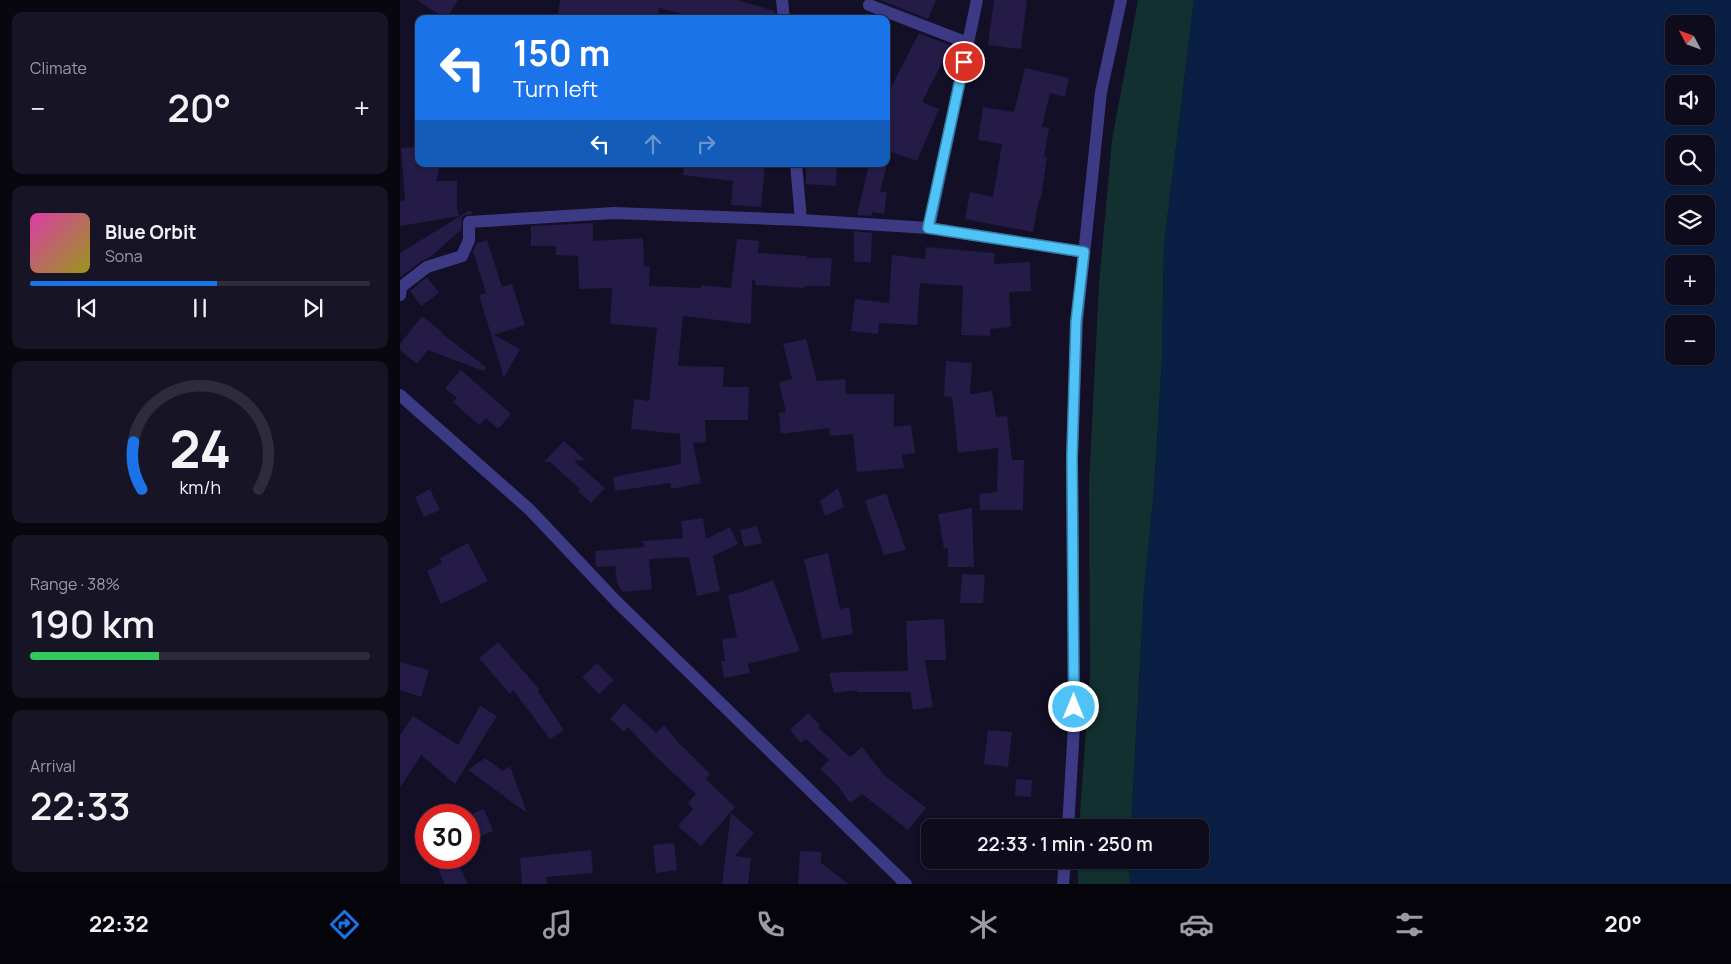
<!DOCTYPE html>
<html lang="en">
<head>
<meta charset="utf-8">
<style>
  :root { --surface:#0e0b1c; --page:#171425; --text:#f1f3f6; --muted:#9b9ba3; --line:#2e2b3b; --accent:#1a73e8 }
  body { margin:0; font-family:Manrope,sans-serif; background:var(--page); color:var(--text); height:100vh; display:flex; flex-direction:column; font-size:19px; white-space:nowrap }
  * { box-sizing:border-box; margin:0 }
  p { font-size:16px; color:var(--muted) }
  .icon { flex:none; width:28px; height:28px; fill:none; stroke:currentColor; stroke-width:2; stroke-linecap:round; stroke-linejoin:round }
  .map { position:relative; flex:1; overflow:hidden }
  .details { display:flex; flex-direction:column; gap:12px; padding:12px; background:#08060f; width:400px }
  .details>* { flex:none }
  .guide { position:absolute; left:15px; top:15px; width:475px; height:152px; border-radius:10px; box-shadow:0 1px 4px #0004,0 0 0 1px var(--line); background:#1a73e8; color:#fff; overflow:hidden }
  .needle { width:32px; rotate:311deg }
  .fabs { position:absolute; left:1265px; top:15px; display:grid; gap:10px }
  .fabs a { display:grid; place-items:center; width:50px; height:50px; border-radius:10px; background:var(--surface); box-shadow:0 1px 4px #0004,0 0 0 1px var(--line); font-size:25px }
  .speed { position:absolute; left:15px; top:804px; display:flex; gap:10px; font-size:25px; font-weight:700; text-align:center }
  .speed>* { display:grid; place-content:center; width:65px; height:65px; border-radius:50%; background:var(--surface); box-shadow:0 1px 4px #0004,0 0 0 1px var(--line); line-height:1 }
  .speed .limit { border:8px solid #d22; background:#fff; color:#111 }
  .pin { position:absolute; display:grid; place-items:center; width:42px; height:42px; color:#fff; margin:-21px; border:2px solid #fff; border-radius:50%; box-shadow:0 1px 5px #0007 }
  .me { position:absolute; width:55px; margin:-28px; rotate:0deg; stroke-linejoin:round; filter:drop-shadow(0 0 4px #0008) }
  .turn { display:flex; align-items:center; gap:18px; height:105px; padding:0 15px; font-size:22px }
  .turn .icon { width:65px; height:65px; stroke-width:2.5 }
  .turn b { display:block; font-size:35px; line-height:42px }
  .lanes { display:flex; align-items:center; height:48px; padding:0 15px; background:#0003; justify-content:center; gap:25px; direction:ltr }
  .lanes .off { opacity:.35 }
  .big { font-size:38px; font-weight:600; line-height:1.1 }
  .details .card { flex:1; display:flex; flex-direction:column; justify-content:center; gap:8px; min-width:0; padding:0 18px; border-radius:10px; background:var(--page) }
  .details .dial { align-items:center; gap:0 }
  .dial svg { height:130px; overflow:visible; fill:none; stroke:var(--line); stroke-width:7; stroke-linecap:round; text-anchor:middle }
  .dial text { fill:var(--text); stroke:none }
  .song { display:flex; align-items:center; gap:15px }
  .cover { width:60px; height:60px; border-radius:8px; background:linear-gradient(135deg,hsl(320 70% 55%),hsl(60 70% 35%)) }
  .played { height:5px; border-radius:2px; background:linear-gradient(90deg,var(--accent) 55%,var(--line) 55%) }
  .keys { display:flex; justify-content:space-around; direction:ltr }
  .heat { display:flex; justify-content:space-between; align-items:center; font-size:28px; direction:ltr }
  .charge { height:8px; border-radius:4px; background:linear-gradient(90deg,#34c759 38%,var(--line) 0) }
  .trip { position:absolute; left:521px; top:819px; width:288px; height:50px; border-radius:10px; background:var(--surface); box-shadow:0 1px 4px #0004,0 0 0 1px var(--line); font-weight:600; line-height:50px; text-align:center }
  .tab-bar { display:flex; height:80px; justify-content:space-around; align-items:center; background:#06040b; color:var(--muted) }
  .tab-bar .icon { width:35px; height:35px }
  .tab-bar .on { color:var(--accent) }
  .tab-bar b { font-size:22px; color:var(--text) }
  main { display:flex; flex:1; min-height:0 }
  .map>svg:first-child { display:block }
  .green { fill:#12302f }
  .water { fill:#0a1f44; fill-rule:evenodd }
  .building { fill:#241b47 }
  .lines { fill:none; stroke-linecap:round; stroke-linejoin:round }
  .street { stroke:#3d3a85; stroke-width:12 }
  .route-casing { stroke:#337fa1; stroke-width:12 }
  .route { stroke:#4fc3f7; stroke-width:9 }
</style>
</head>
<body>
<main>
<section class="details">
<div class="card"><p>Climate</p>
<div class="heat"><a>−</a><b class="big">20°</b><a>+</a></div>
</div>
<div class="card">
<div class="song"><i class="cover"></i><div><b>Blue Orbit</b><p>Sona</p></div></div>
<div class="played"></div>
<div class="keys"><svg class="icon" aria-label="previous" viewBox="0 0 24 24"><path d="M18 5L8 12l10 7zM5 5v14"/></svg><svg class="icon" aria-label="pause" viewBox="0 0 24 24"><path d="M8 5v14M16 5v14"/></svg><svg class="icon" aria-label="next" viewBox="0 0 24 24"><path d="M6 5l10 7-10 7zM19 5v14"/></svg></div>
</div>
<div class="card dial"><svg viewBox="0 0 100 80">
<path d="M14 69A42 42 0 1 1 86 69"/>
<path d="M14 69A42 42 0 0 1 9 40" stroke="#1a73e8"/>
<text x="50" y="56" font-size="32" font-weight="700">24</text>
<text x="50" y="72" font-size="11">km/h</text>
</svg></div>
<div class="card"><p>Range · 38%</p><b class="big">190 km</b><div class="charge"></div></div>
<div class="card"><p>Arrival</p><b class="big">22:33</b></div>
</section>
<div class="map">
<svg width="1331" height="884" viewBox="0 0 1331 884">
  <rect width="100%" height="100%" fill="#130f26"/>
  <!-- green -->
  <path class="green" d="M 738,0 L 794,0 L 764,245 L 762,357 L 754,491 L 744,592 L 731,827 L 679,828 L 690,674 L 689,484 L 699,284 L 712,140 Z
    M 678,860 L 729,860 L 730,884 L 678,884 Z"/>
  <!-- water -->
  <path class="water" d="M 794,0 L 1331,0 L 1331,884 L 730,884 L 729,860 L 800,860 L 800,828 L 731,827 L 744,592 L 754,491 L 762,357 L 764,245 ZM 1274,24 L 1306,24 L 1306,56 L 1274,56 ZM 1274,84 L 1306,84 L 1306,116 L 1274,116 ZM 1274,144 L 1306,144 L 1306,176 L 1274,176 ZM 1274,204 L 1306,204 L 1306,236 L 1274,236 ZM 1274,264 L 1306,264 L 1306,296 L 1274,296 ZM 1274,324 L 1306,324 L 1306,356 L 1274,356 Z"/>
  <!-- building -->
  <path class="building" d="M 17,0 L 58,0 L 46,19 Z
    M 160,0 L 337,0 L 375,11 L 376,19 L 302,19 L 259,8 L 258,19 L 157,19 Z
    M 480,0 L 536,0 L 528,19 Z
    M 594,0 L 627,0 L 621,49 L 588,45 Z
    M 519,33 L 551,46 L 522,102 L 539,109 L 517,161 L 486,150 L 486,97 Z
    M 625,68 L 669,78 L 665,97 L 650,93 L 642,127 L 649,128 L 644,157 L 647,157 L 641,199 L 639,199 L 633,232 L 565,219 L 570,192 L 593,197 L 602,144 L 578,140 L 583,107 L 614,112 Z
    M 19,147 L 19,164 L 40,164 L 36,181 L 57,181 L 57,207 L 59,216 L 0,226 L 0,201 L 5,200 L 1,148 Z
    M 284,164 L 365,164 L 361,207 L 331,205 L 333,181 L 283,175 Z
    M 406,164 L 437,164 L 436,186 L 406,184 Z
    M 469,164 L 487,164 L 480,192 L 487,192 L 484,214 L 472,212 L 472,216 L 457,215 Z
    M 70,210 L 73,214 L 65,215 L 62,218 L 61,230 L 29,258 L 22,261 L 0,277 L 0,253 Z
    M 193,223 L 193,241 L 243,238 L 244,266 L 250,267 L 249,286 L 301,288 L 301,285 L 331,288 L 337,239 L 359,241 L 358,253 L 407,256 L 407,258 L 432,258 L 430,286 L 405,286 L 404,288 L 356,285 L 355,280 L 352,280 L 351,324 L 283,316 L 278,366 L 324,367 L 323,387 L 349,387 L 348,420 L 305,420 L 306,442 L 293,443 L 301,483 L 271,489 L 270,483 L 215,491 L 213,477 L 281,464 L 280,434 L 231,429 L 234,399 L 249,401 L 257,328 L 210,324 L 212,288 L 179,289 L 178,256 L 156,255 L 156,246 L 131,246 L 131,226 Z
    M 454,231 L 472,233 L 471,262 L 454,262 Z
    M 87,240 L 102,287 L 112,284 L 125,325 L 94,335 L 120,349 L 104,378 L 79,295 L 86,293 L 73,251 L 77,243 Z
    M 526,247 L 595,253 L 594,264 L 630,262 L 631,291 L 609,292 L 611,327 L 590,329 L 590,336 L 561,335 L 563,286 L 520,283 L 517,325 L 479,323 L 478,334 L 451,331 L 455,299 L 489,303 L 492,255 L 525,259 Z
    M 27,277 L 39,293 L 21,306 L 10,291 Z
    M 22,316 L 42,332 L 41,333 L 86,367 L 84,371 L 28,350 L 17,364 L 0,350 L 0,344 Z
    M 406,339 L 417,381 L 445,379 L 446,394 L 494,394 L 494,427 L 511,425 L 515,453 L 502,455 L 504,468 L 457,472 L 453,434 L 430,436 L 429,428 L 381,434 L 379,413 L 386,412 L 379,382 L 392,379 L 383,344 Z
    M 546,361 L 572,363 L 570,394 L 592,391 L 596,417 L 607,416 L 612,460 L 624,460 L 623,510 L 580,510 L 579,494 L 597,492 L 598,448 L 558,453 L 552,397 L 544,396 Z
    M 61,370 L 111,414 L 98,429 L 86,418 L 79,425 L 53,402 L 57,398 L 45,388 Z
    M 164,441 L 185,460 L 174,461 L 205,488 L 191,503 L 178,491 L 180,489 L 150,462 L 144,462 Z
    M 438,488 L 444,507 L 425,516 L 420,501 Z
    M 30,489 L 40,510 L 24,517 L 15,497 Z
    M 486,493 L 506,550 L 484,555 L 465,501 Z
    M 572,508 L 574,567 L 548,567 L 548,548 L 544,549 L 538,514 Z
    M 303,518 L 306,539 L 330,527 L 338,544 L 313,556 L 320,591 L 297,596 L 289,557 L 249,559 L 252,589 L 223,592 L 217,583 L 215,566 L 196,567 L 195,551 L 244,547 L 243,541 L 283,538 L 281,521 Z
    M 357,526 L 362,543 L 344,547 L 340,530 Z
    M 68,543 L 88,581 L 41,604 L 27,571 L 42,563 L 40,558 Z
    M 428,553 L 440,609 L 449,607 L 453,634 L 422,639 L 404,559 Z
    M 562,574 L 585,575 L 583,603 L 560,603 Z
    M 373,580 L 400,651 L 348,664 L 350,673 L 324,678 L 321,661 L 325,661 L 322,639 L 337,637 L 328,595 L 341,592 Z
    M 544,619 L 546,660 L 525,660 L 533,707 L 513,710 L 510,692 L 457,692 L 457,690 L 434,693 L 429,673 L 441,672 L 508,671 L 506,621 Z
    M 98,642 L 139,689 L 138,691 L 164,730 L 150,739 L 113,690 L 110,694 L 79,658 Z
    M 0,662 L 29,670 L 21,697 L 0,690 Z
    M 197,663 L 214,680 L 199,694 L 182,677 Z
    M 224,703 L 256,733 L 264,725 L 278,742 L 310,774 L 306,779 L 335,807 L 301,846 L 278,826 L 293,809 L 288,803 L 296,794 L 254,755 L 228,727 L 224,732 L 210,719 Z
    M 80,706 L 97,716 L 55,784 L 21,755 L 0,788 L 0,735 L 13,716 L 58,745 Z
    M 408,713 L 420,725 L 418,727 L 450,757 L 462,747 L 484,775 L 526,808 L 508,830 L 462,794 L 450,803 L 438,786 L 420,769 L 429,760 L 406,739 L 401,743 L 390,730 Z
    M 588,730 L 612,732 L 608,767 L 584,764 Z
    M 85,758 L 103,771 L 110,766 L 127,813 L 68,770 Z
    M 616,779 L 632,780 L 631,797 L 615,796 Z
    M 84,809 L 93,831 L 69,841 L 69,815 Z
    M 331,813 L 354,833 L 335,856 L 351,858 L 348,884 L 322,884 Z
    M 274,843 L 277,870 L 256,873 L 253,845 Z
    M 191,850 L 193,873 L 146,877 L 147,884 L 122,884 L 120,858 Z
    M 400,851 L 421,852 L 421,863 L 448,884 L 398,884 Z
    M 55,858 L 68,884 L 45,884 L 37,866 Z"/>
  <g class="lines">
    <!-- street -->
    <path class="street" d="M 382,0 L 384,19
      M 469,5 L 568,43
      M 396,164 L 401,220
      M 529,228 L 577,0
      M 0,295 L 1,287 L 27,267 L 62,256 L 69,240 L 69,222 L 214,213 L 401,220 L 529,228 L 684,252
      M 0,395 L 129,509 L 216,601 L 506,884
      M 668,828 L 674,726 L 672,457 L 677,322 L 701,92 L 721,0
      M 663,884 L 665,860"/>
  </g>
  <g class="lines">
    <defs>
      <path id="route" d="M 564,62 L 528,228 L 684,252 L 676,322 L 672,457 L 674,707"/>
    </defs>
    <!-- route casing -->
    <use href="#route" class="route-casing"/>
    <!-- route -->
    <use href="#route" class="route"/>
  </g>
</svg>
<div class="fabs">
<a><svg class="needle" viewBox="-14 -14 28 28"><path d="M0-13l5 13h-10z" fill="#e53935"/><path d="M0 13l5-13h-10z" fill="#9b9ba3"/></svg></a>
<a><svg class="icon" aria-label="sound" viewBox="0 0 24 24"><path d="M4 9h4l5-4v14l-5-4H4zM17 9q2 3 0 6"/></svg></a>
<a><svg class="icon" aria-label="search" viewBox="0 0 24 24"><circle cx="10" cy="10" r="6"/><path d="M15 15l6 6"/></svg></a>
<a><svg class="icon" aria-label="layers" viewBox="0 0 24 24"><path d="M12 4l9 5-9 5-9-5zM3 14l9 5 9-5"/></svg></a>
<a>+</a>
<a>−</a>
</div>
<div class="speed"><div class="limit">30</div></div>
<div class="pin" style="left:564px;top:62px;background:#d93025"><svg class="icon" aria-label="arrive" viewBox="0 0 24 24"><path d="M6 21V4h12l-3 4 3 4H6"/></svg></div>
<svg class="me" style="left:674px;top:707px" viewBox="-20 -20 40 40"><circle r="17" fill="#4fc3f7" stroke="#fff" stroke-width="3"/><path d="M0-11L8 9 0 5-8 9z" fill="#fff"/></svg>
<div class="trip">22:33 · 1 min · 250 m</div>
<div class="guide">
<div class="turn"><svg class="icon" aria-label="left" viewBox="0 0 24 24"><path d="M17 20v-9H6M10 6l-5 5 5 5"/></svg><div><b>150 m</b>Turn left</div></div>
<div class="lanes"><svg class="icon" aria-label="left" viewBox="0 0 24 24"><path d="M17 20v-9H6M10 6l-5 5 5 5"/></svg><svg class="icon off" aria-label="ahead" viewBox="0 0 24 24"><path d="M12 20V5M6 11l6-6 6 6"/></svg><svg class="icon off" aria-label="right" viewBox="0 0 24 24"><path d="M7 20v-9h11M14 6l5 5-5 5"/></svg></div>
</div>
</div>
</main>
<nav class="tab-bar">
<b>22:32</b>
<svg class="icon on" aria-label="directions" viewBox="0 0 24 24"><path d="M12 3l9 9-9 9-9-9zM9 14v-3h6M13 9l2 2-2 2"/></svg>
<svg class="icon" aria-label="music" viewBox="0 0 24 24"><path d="M9 18V5l10-2v13"/><circle cx="6" cy="18" r="3"/><circle cx="16" cy="16" r="3"/></svg>
<svg class="icon" aria-label="phone" viewBox="0 0 24 24"><path d="M5 4h4l2 5-3 2q2 4 5 5l2-3 5 2v4C11 20 4 13 5 4z"/></svg>
<svg class="icon" aria-label="climate" viewBox="0 0 24 24"><path d="M12 3v18M4 7l16 10M4 17L20 7"/></svg>
<svg class="icon" aria-label="car" viewBox="0 0 24 24"><path d="M5 17H2v-5l4-1 3-4h7l3 4 3 1v5h-3M9 17h6M6 11h13"/><circle cx="7" cy="17" r="2"/><circle cx="17" cy="17" r="2"/></svg>
<svg class="icon" aria-label="filters" viewBox="0 0 24 24"><path d="M4 7h16M4 17h16"/><circle cx="9" cy="7" r="2"/><circle cx="15" cy="17" r="2"/></svg>
<b>20°</b>
</nav>
</body>
</html>
